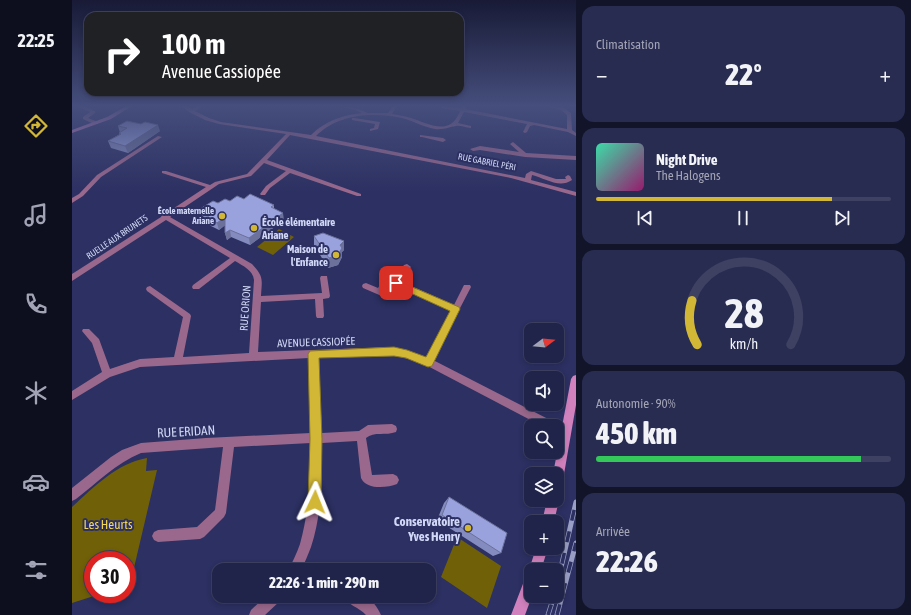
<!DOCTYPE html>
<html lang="fr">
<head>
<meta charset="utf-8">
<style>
  :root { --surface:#21244a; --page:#292c51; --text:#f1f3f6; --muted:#a2a4b5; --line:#3e4162; --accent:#d2b736 }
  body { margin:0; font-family:"Asap Condensed",sans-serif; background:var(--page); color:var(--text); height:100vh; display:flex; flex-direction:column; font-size:15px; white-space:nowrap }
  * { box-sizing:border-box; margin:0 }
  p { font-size:13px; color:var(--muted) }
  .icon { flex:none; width:22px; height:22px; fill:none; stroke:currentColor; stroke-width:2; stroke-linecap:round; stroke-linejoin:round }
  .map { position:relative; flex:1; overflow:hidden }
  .panel { display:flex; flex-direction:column; gap:6px; padding:6px; background:#121429; width:335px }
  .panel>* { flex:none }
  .hud { position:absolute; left:12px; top:12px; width:380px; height:84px; border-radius:12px; box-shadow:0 2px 6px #0003,0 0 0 1px var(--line); background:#202124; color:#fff; overflow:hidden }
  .needle { width:26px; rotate:74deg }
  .controls { position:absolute; left:452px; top:323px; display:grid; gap:8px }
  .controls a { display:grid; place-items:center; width:40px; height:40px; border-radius:8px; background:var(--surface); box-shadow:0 2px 6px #0003,0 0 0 1px var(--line); font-size:20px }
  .speed { position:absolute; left:12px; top:551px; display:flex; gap:8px; font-size:20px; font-weight:700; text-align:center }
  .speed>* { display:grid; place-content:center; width:52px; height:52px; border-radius:50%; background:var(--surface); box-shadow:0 2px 6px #0003,0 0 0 1px var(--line); line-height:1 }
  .speed .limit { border:6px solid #d22; background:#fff; color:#111 }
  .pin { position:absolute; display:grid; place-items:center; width:34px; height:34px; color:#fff; margin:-17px; border-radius:8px; box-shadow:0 2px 6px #0006 }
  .me { position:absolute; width:44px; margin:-22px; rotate:2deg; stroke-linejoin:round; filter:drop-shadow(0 0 3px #0008) }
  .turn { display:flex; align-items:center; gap:14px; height:84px; padding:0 12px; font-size:18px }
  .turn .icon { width:52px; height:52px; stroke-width:2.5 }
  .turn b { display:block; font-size:28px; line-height:34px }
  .big { font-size:30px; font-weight:800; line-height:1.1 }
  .panel .card { flex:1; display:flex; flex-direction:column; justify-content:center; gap:6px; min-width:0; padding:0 14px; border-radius:12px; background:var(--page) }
  .panel .dial { align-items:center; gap:0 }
  .dial svg { height:104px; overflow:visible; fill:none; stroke:var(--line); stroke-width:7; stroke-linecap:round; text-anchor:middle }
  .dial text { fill:var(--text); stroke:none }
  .song { display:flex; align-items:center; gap:12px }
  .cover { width:48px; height:48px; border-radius:6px; background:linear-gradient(135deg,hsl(160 70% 55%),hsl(320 70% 35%)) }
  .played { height:4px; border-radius:2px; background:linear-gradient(90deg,var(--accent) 80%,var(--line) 80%) }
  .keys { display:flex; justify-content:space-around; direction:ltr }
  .heat { display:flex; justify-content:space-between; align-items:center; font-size:22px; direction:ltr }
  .charge { height:6px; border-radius:3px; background:linear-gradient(90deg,#34c759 90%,var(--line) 0) }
  .trip { position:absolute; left:140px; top:563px; width:224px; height:40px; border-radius:12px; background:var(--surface); box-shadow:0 2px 6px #0003,0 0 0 1px var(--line); font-weight:800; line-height:40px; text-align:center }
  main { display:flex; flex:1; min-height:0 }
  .tab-bar { display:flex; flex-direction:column; width:72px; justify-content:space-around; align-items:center; background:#0d0e1e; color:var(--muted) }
  .tab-bar .icon { width:28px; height:28px }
  .tab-bar .on { color:var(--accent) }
  .tab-bar b { font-size:18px; color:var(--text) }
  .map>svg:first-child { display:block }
  .green { fill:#706008 }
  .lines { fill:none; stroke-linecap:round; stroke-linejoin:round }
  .street { fill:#9a688c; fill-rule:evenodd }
  .secondary { fill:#d181bd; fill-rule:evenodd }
  .rail-casing { stroke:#999ec4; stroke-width:5 }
  .rail { stroke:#2c3062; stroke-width:3.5; stroke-dasharray:11; stroke-linecap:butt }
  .wall { fill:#848bbe }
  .shaded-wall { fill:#6b719b }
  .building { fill:#99a2dd; stroke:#6b719b }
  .route { fill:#d2b736; stroke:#887723 }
  .poi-dot { fill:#d2b736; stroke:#2c3062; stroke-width:1.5 }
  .labels { text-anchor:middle; stroke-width:4; stroke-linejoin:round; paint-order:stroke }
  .far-street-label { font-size:9px; fill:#d1d7f6; stroke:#2c3062 }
  .far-poi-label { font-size:9px; font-weight:bold; fill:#d1d7f6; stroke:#2c3062; text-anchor:end }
  .poi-label { font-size:11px; font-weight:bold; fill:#d1d7f6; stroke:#2c3062; text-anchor:start }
  .street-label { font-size:11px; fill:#d1d7f6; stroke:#2c3062 }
  .near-street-label { font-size:13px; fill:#d1d7f6; stroke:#2c3062 }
  .near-poi-label { font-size:13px; font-weight:bold; fill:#d1d7f6; stroke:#2c3062; text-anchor:end }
  .near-park-label { font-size:13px; fill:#f4d852; stroke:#2c3062 }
</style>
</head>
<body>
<main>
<nav class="tab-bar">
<b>22:25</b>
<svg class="icon on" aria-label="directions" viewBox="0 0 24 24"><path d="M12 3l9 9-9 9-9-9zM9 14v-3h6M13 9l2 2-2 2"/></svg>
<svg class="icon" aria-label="music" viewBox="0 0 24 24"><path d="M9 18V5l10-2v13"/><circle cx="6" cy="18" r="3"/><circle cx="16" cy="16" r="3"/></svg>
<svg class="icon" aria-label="phone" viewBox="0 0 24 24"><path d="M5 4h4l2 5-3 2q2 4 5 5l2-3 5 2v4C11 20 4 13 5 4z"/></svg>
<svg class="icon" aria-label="climate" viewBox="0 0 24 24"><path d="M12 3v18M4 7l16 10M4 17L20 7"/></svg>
<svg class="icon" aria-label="car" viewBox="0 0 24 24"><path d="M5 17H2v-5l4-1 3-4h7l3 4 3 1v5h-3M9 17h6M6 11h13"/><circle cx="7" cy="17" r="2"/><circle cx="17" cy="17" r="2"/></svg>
<svg class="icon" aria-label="filters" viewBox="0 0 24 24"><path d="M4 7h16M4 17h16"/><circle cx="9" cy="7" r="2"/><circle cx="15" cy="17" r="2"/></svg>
</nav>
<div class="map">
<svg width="504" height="615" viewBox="0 0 504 615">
  <rect width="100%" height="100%" fill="#2c3062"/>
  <!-- green -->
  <path class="green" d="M 207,229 L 222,237 L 201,255 L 185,247 Z
    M 75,458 L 74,471 L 85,470 L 57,589 L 55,589 L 55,560 L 21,560 L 21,594 L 28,594 L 0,603 L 0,507 C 22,487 45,463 75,458 Z
    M 385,537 L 429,566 L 415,608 L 369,577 Z"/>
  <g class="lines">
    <!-- street -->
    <path class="street" d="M 4,106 L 11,106 L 23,111 L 23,113 L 16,118 L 26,122 L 26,124 L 22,124 L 11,119 L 11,117 L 18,112 Z
      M 110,106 L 116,106 L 120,109 L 125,106 L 131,106 L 123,111 L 137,118 L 149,122 L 239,135 C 253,121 270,115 290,113 L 283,110 L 267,106 L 284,108 L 296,113 L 316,113 L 321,106 L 325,106 L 320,114 C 327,115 333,116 339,118 C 358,124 378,137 388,111 L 370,108 L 368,106 L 389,108 L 390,106 L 394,106 L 393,109 L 495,129 L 495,115 L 489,110 L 474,106 L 492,108 L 499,113 L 500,130 L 504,133 L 504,136 L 496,132 L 462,125 L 458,126 L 455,132 L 453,133 L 451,132 L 455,124 L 392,112 L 386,123 L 399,126 L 399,128 C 394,128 388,125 384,126 C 376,127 372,130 363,129 C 351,127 342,121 330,118 C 301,112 266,114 244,136 L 453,178 L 454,174 L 459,171 L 484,179 L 494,179 L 493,177 L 496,175 L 498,176 L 500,180 C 487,189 473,178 460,175 L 459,180 L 504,192 L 504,196 L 439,178 L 218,135 L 195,160 L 289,194 L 289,196 L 285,196 L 218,173 L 198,188 L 193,195 L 189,195 L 188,194 L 194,186 L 214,171 L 192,163 L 179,176 L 147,184 L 98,217 L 180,264 C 192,277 190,279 189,296 L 250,293 L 248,278 L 249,276 L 255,276 L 258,296 L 257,298 L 251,299 L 252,316 L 251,318 L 245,318 L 244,316 L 243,299 L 189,302 L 186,352 L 321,347 L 354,357 L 379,311 L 325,286 L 318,296 L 312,297 L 291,288 L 290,286 L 291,284 L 294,283 L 306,288 C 311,280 312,274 322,279 L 332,265 L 335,264 L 339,267 L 328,281 L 382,305 L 392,285 L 398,285 L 399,287 L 361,360 L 484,423 L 485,426 L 470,426 L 348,362 L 321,355 L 246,357 L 250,433 L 287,431 L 296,425 L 320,424 L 324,426 L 325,429 L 324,432 C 314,436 302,431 294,438 L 300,475 L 321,474 L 325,476 L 327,480 L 325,484 C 315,488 294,490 289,478 L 285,441 L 250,443 C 250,477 250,514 239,547 C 236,555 233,562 229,570 L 217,570 C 220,562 225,553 228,544 C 237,511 239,478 239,443 L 162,447 L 154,513 L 152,517 L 132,537 L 128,539 L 86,542 L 82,540 L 80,536 L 82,532 L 86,530 L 125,527 L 143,510 L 151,447 L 69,453 C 44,463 25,483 4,499 L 0,501 L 0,488 L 39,457 L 50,450 L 69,443 L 134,438 L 239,433 L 237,358 L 68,367 L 38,377 L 0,400 L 0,391 L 30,372 L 20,343 L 10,331 L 11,329 L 17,329 L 27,339 L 38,369 L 68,359 L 102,357 L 111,317 L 75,291 L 74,289 L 75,287 L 78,286 L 118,314 L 119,316 L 111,357 L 177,353 L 182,280 C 181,270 171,266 163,261 L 127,289 L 121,289 L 120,287 L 121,285 L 158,258 L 94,220 L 0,281 L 0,274 L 89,217 L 90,215 L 93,214 L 134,187 L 90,173 L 90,171 L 94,171 L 138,185 L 143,182 L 175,174 L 214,134 L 147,124 L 133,120 L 117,112 ZM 317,283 L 319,283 L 312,291 Z
      M 282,118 L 308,122 L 306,129 L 298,131 L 298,129 L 302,128 L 303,124 L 280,120 L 280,118 Z
      M 348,135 L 371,138 L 374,140 L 371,142 L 350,137 L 348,137 Z
      M 86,136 L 90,137 L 29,177 L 11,196 L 0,203 L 0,198 L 7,194 L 25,175 Z
      M 441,142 L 454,153 L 504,156 L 504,160 L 453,157 L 408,150 L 401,151 L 398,149 L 408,146 L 447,152 L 438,144 Z
      M 194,596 L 210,596 L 208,601 L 193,615 L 177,615 L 179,610 Z
      M 271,596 C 290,596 300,595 309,615 L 294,615 C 287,607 275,605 271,596 Z"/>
    <!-- secondary -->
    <path class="secondary" d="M 54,106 L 60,106 L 39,119 L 0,133 L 0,130 L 35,117 Z
      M 504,375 L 504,405 L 491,480 L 489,484 L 485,486 L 485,474 L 481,474 L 499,379 L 501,376 Z
      M 485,496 L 487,500 L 482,522 L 470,522 L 475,500 L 485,500 Z
      M 464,548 L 476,548 L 469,570 L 459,570 L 460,596 L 453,615 L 439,615 L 454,576 L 459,575 L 457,570 Z"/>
    <defs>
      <path id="rail" d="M 485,585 L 504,502
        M 476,615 L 482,596
        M 485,615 L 504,543"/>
    </defs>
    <!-- rail casing -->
    <use href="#rail" class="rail-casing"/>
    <!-- rail -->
    <use href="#rail" class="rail"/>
  </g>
  <!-- wall -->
  <path class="wall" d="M 46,126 L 88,131 L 56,153 L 39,148 L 36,141 L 48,134 L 47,133 L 48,133 Z
    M 172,199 L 202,205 L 202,209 L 212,220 L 178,245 L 159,237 L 155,240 L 153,233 L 153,225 L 147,230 L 137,225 L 136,223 L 133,221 L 132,217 L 130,216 L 128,209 L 146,203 Z
    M 242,236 L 272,250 L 270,252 L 270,257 L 266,265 L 256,268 L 242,245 Z
    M 377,497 L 429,553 L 421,556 L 365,520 L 372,503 Z"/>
  <!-- shaded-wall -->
  <path class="shaded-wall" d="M 86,125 L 88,131 L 56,153 L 53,146 Z
    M 211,213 L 212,220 L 178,245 L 177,238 Z
    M 153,217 L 155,224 L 147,230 L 145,223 Z
    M 158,230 L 159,237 L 155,240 L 153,233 Z
    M 272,241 L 272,250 L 270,252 L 270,257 L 266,265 L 256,268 L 257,258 Z"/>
  <!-- building -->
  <path class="building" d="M 55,121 L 69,124 L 73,122 L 86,125 L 53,146 L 36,141 L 49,134 L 47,133 L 55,128 L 46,126 Z
    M 178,194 L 202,205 L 199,207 L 211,213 L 177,238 L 158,230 L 153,233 L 153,217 L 145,223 L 135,218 L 137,217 L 131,214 L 134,212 L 128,209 L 141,201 L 146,203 L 153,199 L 158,201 L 165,196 L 172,199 Z
    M 251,233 L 272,241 L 268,245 L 270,248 L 266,255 L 257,258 L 242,236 Z
    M 377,497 L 435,533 L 429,553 L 370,515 Z"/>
  <!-- sky -->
  <linearGradient id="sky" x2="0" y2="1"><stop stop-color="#181a36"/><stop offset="0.55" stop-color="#454e7c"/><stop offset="1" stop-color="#454e7c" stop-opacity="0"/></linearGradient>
  <rect width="504" height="192" fill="url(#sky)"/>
  <!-- route -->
  <path class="route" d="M 324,280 L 387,307 L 388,309 L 360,366 L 356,367 L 334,358 L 322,356 L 247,358 L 250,439 L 249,502 L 247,507 L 243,509 L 238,507 L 236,502 L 238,439 L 236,354 L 238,351 L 322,347 L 335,350 L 354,357 L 378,311 L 321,285 L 321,281 Z"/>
  <!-- markers -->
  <g class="poi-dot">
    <circle cx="150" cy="216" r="4"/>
    <circle cx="182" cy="228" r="4"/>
    <circle cx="264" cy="255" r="4"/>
    <circle cx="396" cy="528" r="4"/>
  </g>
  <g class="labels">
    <!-- far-street labels -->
    <g class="far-street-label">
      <text transform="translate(415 162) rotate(11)" y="3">RUE GABRIEL PÉRI</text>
      <text transform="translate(45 237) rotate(-34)" y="3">RUELLE AUX BRUNETS</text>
    </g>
    <!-- far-poi labels -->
    <g class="far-poi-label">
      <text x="142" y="214">École maternelle<tspan x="142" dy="10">Ariane</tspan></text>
    </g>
    <!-- poi labels -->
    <g class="poi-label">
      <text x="190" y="226">École élémentaire<tspan x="190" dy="13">Ariane</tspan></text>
      <text x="256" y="253" text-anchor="end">Maison de<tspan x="256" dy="13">l'Enfance</tspan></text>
    </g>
    <!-- street labels -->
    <g class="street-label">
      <text transform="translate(173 308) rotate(-86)" y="4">RUE ORION</text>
      <text transform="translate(244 342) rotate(-2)" y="4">AVENUE CASSIOPÉE</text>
    </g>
    <!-- near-street labels -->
    <g class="near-street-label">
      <text transform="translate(114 431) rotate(-3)" y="5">RUE ERIDAN</text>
    </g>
    <!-- near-poi labels -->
    <g class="near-poi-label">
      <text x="388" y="526">Conservatoire<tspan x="388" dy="15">Yves Henry</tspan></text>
    </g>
    <!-- near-park labels -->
    <g class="near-park-label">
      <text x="36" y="529">Les Heurts</text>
    </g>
  </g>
</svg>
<div class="controls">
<a><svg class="needle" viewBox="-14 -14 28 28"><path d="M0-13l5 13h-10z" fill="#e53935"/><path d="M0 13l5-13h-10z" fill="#a2a4b5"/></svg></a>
<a><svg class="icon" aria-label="sound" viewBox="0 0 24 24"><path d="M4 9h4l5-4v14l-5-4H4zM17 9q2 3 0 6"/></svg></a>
<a><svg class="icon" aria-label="search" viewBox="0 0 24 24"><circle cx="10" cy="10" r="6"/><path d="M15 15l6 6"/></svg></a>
<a><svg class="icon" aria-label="layers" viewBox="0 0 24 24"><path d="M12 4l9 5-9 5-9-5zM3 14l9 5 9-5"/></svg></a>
<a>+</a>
<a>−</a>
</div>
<div class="speed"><div class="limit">30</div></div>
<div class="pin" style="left:324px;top:283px;background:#d93025"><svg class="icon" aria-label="arrive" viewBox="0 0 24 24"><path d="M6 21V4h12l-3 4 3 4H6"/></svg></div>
<svg class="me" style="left:243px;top:502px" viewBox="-20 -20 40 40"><path d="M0-17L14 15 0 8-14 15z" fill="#d2b736" stroke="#fff" stroke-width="4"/></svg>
<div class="trip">22:26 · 1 min · 290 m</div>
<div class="hud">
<div class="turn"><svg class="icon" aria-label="right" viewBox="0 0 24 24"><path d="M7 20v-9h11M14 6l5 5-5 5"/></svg><div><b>100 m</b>Avenue Cassiopée</div></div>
</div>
</div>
<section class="panel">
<div class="card"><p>Climatisation</p>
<div class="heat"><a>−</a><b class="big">22°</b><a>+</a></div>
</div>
<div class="card">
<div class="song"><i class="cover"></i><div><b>Night Drive</b><p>The Halogens</p></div></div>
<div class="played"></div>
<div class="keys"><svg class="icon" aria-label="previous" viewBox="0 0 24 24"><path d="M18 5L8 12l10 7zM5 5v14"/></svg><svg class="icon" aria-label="pause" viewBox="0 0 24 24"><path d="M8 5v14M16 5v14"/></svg><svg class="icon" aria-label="next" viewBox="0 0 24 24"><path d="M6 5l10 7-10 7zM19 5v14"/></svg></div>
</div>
<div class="card dial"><svg viewBox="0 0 100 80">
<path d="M14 69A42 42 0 1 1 86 69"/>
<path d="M14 69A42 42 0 0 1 10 35" stroke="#d2b736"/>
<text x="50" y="56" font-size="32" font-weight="700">28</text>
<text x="50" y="72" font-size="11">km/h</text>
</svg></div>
<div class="card"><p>Autonomie · 90%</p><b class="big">450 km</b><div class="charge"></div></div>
<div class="card"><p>Arrivée</p><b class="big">22:26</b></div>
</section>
</main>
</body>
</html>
